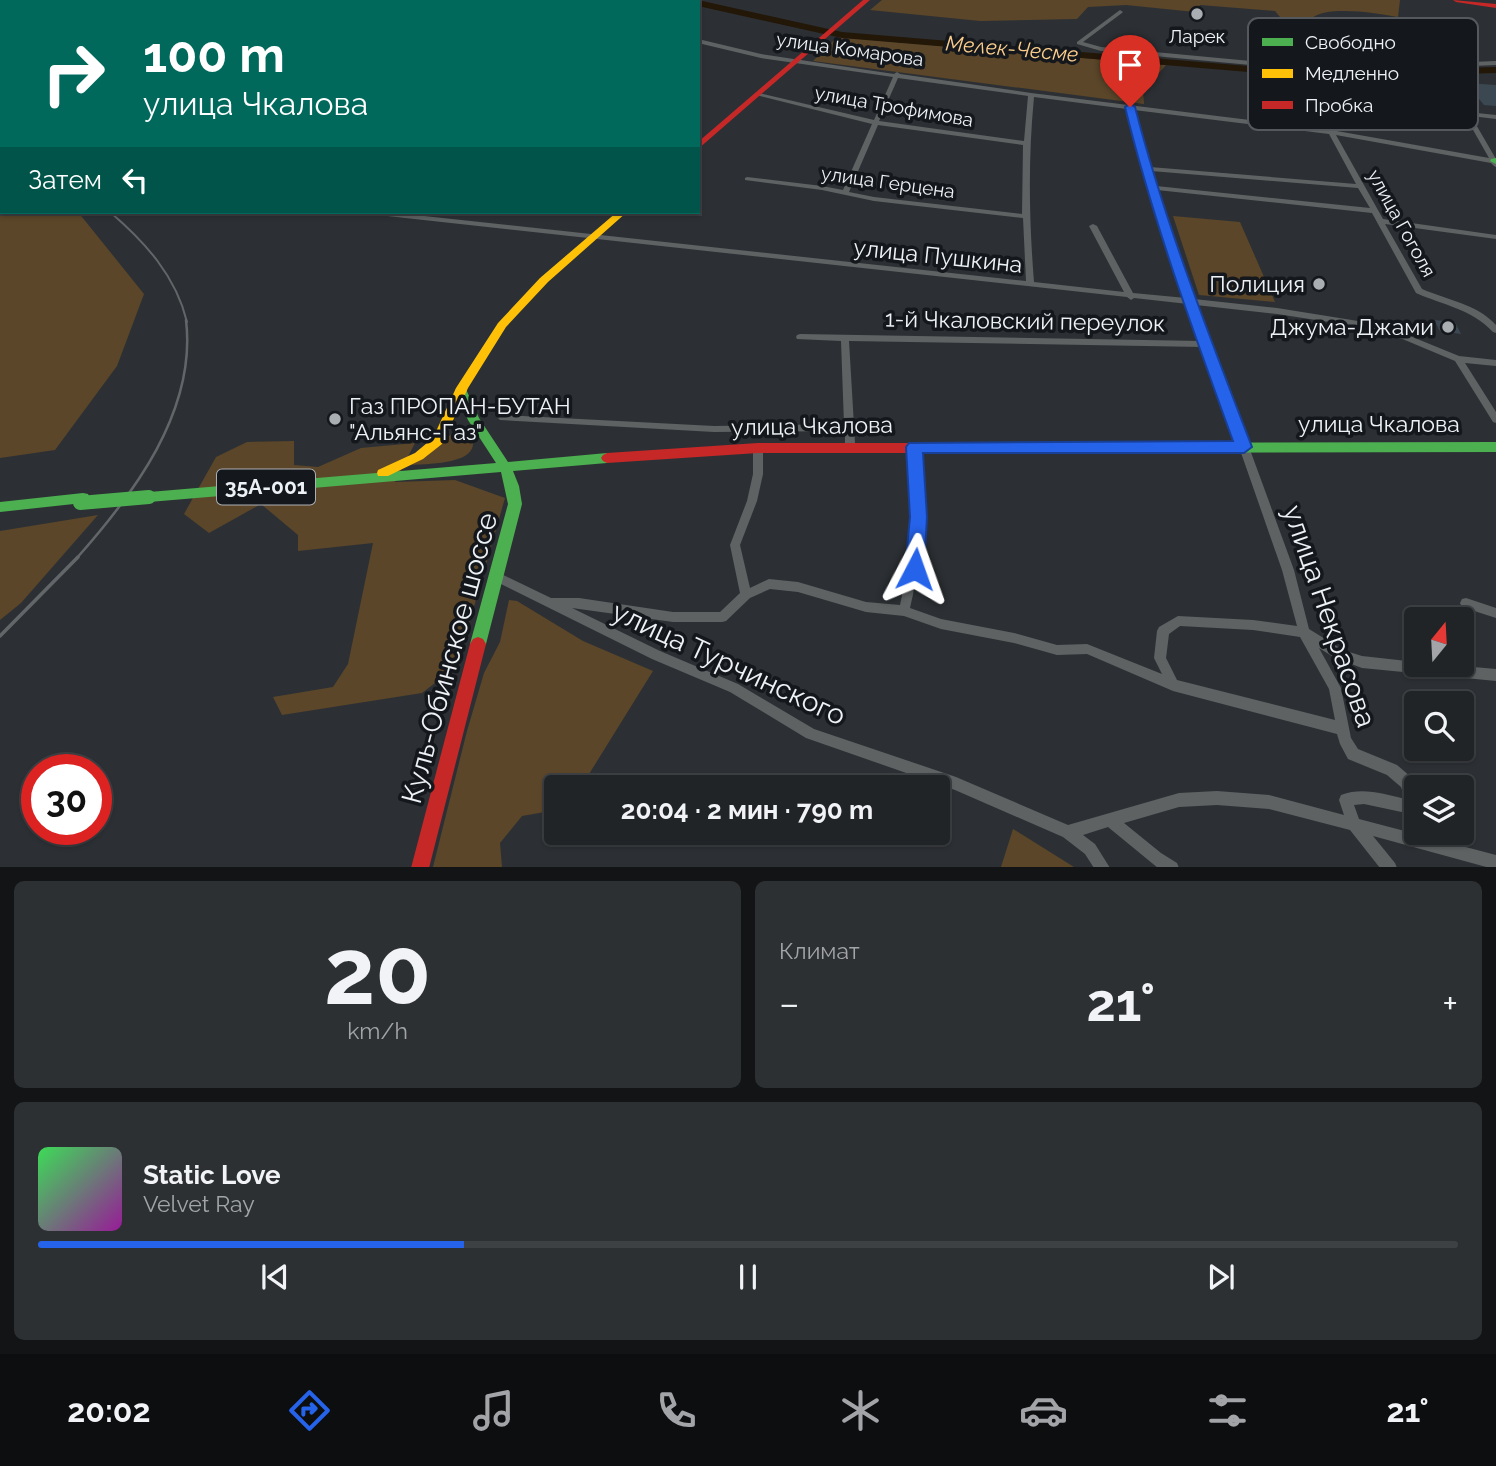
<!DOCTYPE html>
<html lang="ru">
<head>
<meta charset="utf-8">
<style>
  :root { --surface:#212427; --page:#2d3033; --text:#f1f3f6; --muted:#a2a4a7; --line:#3e4144; --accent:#2563eb }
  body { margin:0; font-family:Raleway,sans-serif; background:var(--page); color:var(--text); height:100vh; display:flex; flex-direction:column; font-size:26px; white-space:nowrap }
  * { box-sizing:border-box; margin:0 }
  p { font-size:23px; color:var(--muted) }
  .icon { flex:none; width:38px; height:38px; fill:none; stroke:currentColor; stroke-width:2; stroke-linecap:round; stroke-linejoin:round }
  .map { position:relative; height:867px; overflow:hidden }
  .details { display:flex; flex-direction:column; gap:14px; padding:14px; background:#121415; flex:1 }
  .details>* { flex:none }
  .banner { position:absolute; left:0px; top:0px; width:700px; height:214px; box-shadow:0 2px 5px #0004,0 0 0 2px var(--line); background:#00695c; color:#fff; overflow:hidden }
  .needle { width:46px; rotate:18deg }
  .fabs { position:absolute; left:1404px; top:607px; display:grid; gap:14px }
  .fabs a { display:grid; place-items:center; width:70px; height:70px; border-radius:7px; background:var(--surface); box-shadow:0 2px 5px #0004,0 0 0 2px var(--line); font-size:35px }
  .speed { position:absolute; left:21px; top:754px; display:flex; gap:14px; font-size:35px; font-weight:700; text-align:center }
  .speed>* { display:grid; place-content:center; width:91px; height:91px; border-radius:50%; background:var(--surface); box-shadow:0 2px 5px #0004,0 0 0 2px var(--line); line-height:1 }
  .speed .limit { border:10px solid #d22; background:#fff; color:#111 }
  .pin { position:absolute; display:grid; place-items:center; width:60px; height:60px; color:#fff; margin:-72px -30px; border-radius:50% 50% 50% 0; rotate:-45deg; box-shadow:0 0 7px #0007 }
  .pin .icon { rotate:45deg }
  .me { position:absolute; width:77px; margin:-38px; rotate:4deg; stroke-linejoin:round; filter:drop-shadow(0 0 5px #0008) }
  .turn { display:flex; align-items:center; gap:24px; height:147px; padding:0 28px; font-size:32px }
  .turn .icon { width:91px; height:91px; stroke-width:2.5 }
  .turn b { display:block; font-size:49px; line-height:60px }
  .then { display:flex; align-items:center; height:66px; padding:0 28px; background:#0003; gap:14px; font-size:26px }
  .big { font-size:52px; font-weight:700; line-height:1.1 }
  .details .tile { flex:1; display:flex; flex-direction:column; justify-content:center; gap:10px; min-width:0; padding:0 24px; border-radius:10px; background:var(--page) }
  .details .dial { align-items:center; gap:0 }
  .dial b { font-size:91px; line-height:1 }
  .song { display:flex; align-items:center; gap:21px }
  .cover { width:84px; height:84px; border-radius:10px; background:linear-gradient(135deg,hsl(130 70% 55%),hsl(300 70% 35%)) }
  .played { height:7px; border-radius:4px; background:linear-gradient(90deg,var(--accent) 30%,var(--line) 30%) }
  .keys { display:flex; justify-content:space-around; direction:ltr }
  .heat { display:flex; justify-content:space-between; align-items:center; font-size:38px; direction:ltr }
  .details .tiles { flex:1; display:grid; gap:14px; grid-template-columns:1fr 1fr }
  .tile:last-child { grid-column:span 2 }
  .trip { position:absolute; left:544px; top:775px; width:406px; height:70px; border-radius:7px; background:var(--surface); box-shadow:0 2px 5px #0004,0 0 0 2px var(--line); font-weight:700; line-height:70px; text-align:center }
  .dock { display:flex; height:112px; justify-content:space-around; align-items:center; background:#0d0e10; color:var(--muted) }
  .dock .icon { width:49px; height:49px }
  .dock .current { color:var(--accent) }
  .dock b { font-size:32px; color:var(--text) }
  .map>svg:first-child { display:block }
  .green { fill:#5b4629 }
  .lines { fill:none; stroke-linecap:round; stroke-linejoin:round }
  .river { fill:#231708; fill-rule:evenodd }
  .building { fill:#3b4751 }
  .street { fill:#5f6263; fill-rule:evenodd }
  .fast { fill:#4caf50; fill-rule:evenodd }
  .slow { fill:#ffc107; fill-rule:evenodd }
  .jam { fill:#c62828; fill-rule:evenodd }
  .rail-far2 { stroke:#636669; stroke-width:2 }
  .rail-far1 { stroke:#636669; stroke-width:2.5 }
  .rail { stroke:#636669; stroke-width:3.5 }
  .fast-bridge { stroke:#4caf50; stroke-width:14 }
  .route { fill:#2563eb; stroke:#184099; stroke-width:2 }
  .poi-dot { fill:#a9aeb3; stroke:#14171b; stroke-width:2.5 }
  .labels { text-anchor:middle; stroke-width:7; stroke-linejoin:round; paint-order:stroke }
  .far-poi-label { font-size:19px; fill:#edf2f7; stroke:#14171b }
  .far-street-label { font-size:19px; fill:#edf2f7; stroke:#14171b }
  .far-water-label { font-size:21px; font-style:italic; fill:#fbcd8c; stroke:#14171b }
  .shield { fill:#14171b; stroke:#acb0b5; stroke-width:2 }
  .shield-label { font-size:21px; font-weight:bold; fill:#edf2f7 }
  .street-label { font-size:23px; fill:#edf2f7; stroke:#14171b }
  .poi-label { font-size:23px; fill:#edf2f7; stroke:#14171b; text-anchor:end }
  .near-street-label { font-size:28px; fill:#edf2f7; stroke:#14171b }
  .key { fill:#14171b; stroke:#55595d; stroke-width:2 }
  .key-label { font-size:19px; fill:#edf2f7 }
</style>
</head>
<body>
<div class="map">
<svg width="1496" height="868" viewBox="0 0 1496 868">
  <rect width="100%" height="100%" fill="#2c3034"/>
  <!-- green -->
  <path class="green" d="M 882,0 L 1400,0 L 1398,17 C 1379,13 1327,5 1312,18 L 1280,17 L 1275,11 L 1200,5 L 1195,12 L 1126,5 L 1088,7 L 1077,19 L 980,21 L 870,10 Z
    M 837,37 L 1166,65 L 1143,91 L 1144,104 L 813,61 Z
    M 0,190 L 2,212 L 78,212 L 144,294 L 117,366 L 55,450 L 0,458 Z
    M 1173,216 L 1240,222 L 1275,302 L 1199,295 Z
    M 458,428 C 465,431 472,433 473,442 C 475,465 425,464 410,465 L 427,456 Z
    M 294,441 L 294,465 L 318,467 L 361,448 L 415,443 L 395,482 L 455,480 L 505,498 L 457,666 L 422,693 L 282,715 L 273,697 L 333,687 L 348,664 L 373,543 L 298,551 L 298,535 L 261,504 L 209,533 L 184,514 L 216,457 L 247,442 Z
    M 98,515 L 21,603 L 0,620 L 0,531 Z
    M 509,600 L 517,601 L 583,641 L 653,671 L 581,787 L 556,788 L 556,810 L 522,816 L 500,843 L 502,867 L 433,867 L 467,731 L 484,673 L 500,642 Z
    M 1013,829 L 1074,867 L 1001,867 Z"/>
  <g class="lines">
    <!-- river -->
    <path class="river" d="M 698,0 L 842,32 L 1320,72 L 1496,67 L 1496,73 L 1320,78 L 842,38 L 698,6 L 698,2 L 694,2 Z"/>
  </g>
  <!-- building -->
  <path class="building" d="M 1466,83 L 1496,85 L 1496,106 L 1484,105 Z
    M 1434,320 L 1455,322 L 1461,334 L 1440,331 Z"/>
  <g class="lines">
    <!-- street -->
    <path class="street" d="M 48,0 L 54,0 L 52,2 L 45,2 Z
      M 127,0 L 133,0 L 131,2 L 124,2 Z
      M 498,0 L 511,2 L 501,2 Z
      M 1120,10 L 1123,12 L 1122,13 L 1083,42 L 1101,47 L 1326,68 L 1496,61 L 1496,65 L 1326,72 L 1101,51 L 1077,44 L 1077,42 Z
      M 0,16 L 2,16 L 2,19 L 0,20 Z
      M 698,39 L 761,54 L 894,74 L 897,72 L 900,74 L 1031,93 L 1331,130 L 1489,158 L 1464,114 L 1467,112 L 1496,115 L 1496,119 L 1471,116 L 1496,159 L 1496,167 L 1494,166 L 1491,163 L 1336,135 L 1383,219 L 1496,235 L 1496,239 L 1385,224 L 1422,289 C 1447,300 1477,304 1496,325 L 1496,333 L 1493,332 C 1472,309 1443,305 1416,293 L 1372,213 L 1157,190 L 1194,299 L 1277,308 L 1383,325 L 1459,356 L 1496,360 L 1496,366 L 1465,363 L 1496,412 L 1496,423 L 1493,422 L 1455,361 L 1381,330 L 1277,314 L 1196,305 L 1247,442 L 1246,444 L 1249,447 L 1294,570 L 1309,629 L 1343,650 L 1362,656 L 1416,662 L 1416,665 L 1451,665 L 1496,669 L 1496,681 L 1362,668 L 1335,658 L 1319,648 L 1341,688 L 1351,738 L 1358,749 L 1397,765 L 1411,777 L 1416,789 L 1416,812 L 1411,814 L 1364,804 L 1354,805 L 1359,819 L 1496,855 L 1496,868 L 1490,868 L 1373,836 L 1395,863 L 1397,868 L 1380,868 L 1350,830 L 1269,809 L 1217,805 L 1179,807 L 1124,823 L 1161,853 L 1177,863 L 1179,868 L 1158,868 L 1108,827 L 1083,835 L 1095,844 L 1110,868 L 1094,868 L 1085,854 L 1063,837 L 955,790 L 806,738 L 730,692 L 652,659 L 493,580 L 491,577 L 493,574 L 497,572 L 551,598 L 579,598 L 673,612 L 720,612 L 740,593 L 730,545 L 747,501 L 753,474 L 753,448 L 755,445 L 761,445 L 763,448 L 763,474 L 757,501 L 740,545 L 750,588 L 769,579 L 798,582 L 866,602 L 900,605 C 912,553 913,501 909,447 L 911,444 L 917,444 L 919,447 C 923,502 923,554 910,608 L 941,619 L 1014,633 L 1057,645 L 1087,644 L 1162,674 L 1154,658 L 1157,631 L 1159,627 L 1178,616 L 1253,620 L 1297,626 L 1282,570 L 1239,447 L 1240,445 L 1237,442 L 1203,347 L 849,341 L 855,443 L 850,447 L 845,443 L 845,431 L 714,432 L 500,420 L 498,418 L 503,415 L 714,426 L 844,424 L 841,341 L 797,339 L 796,337 L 797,335 L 800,334 L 1201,341 L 1188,304 L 1134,298 L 1131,300 L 1127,297 L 369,214 L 365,212 L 387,212 L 1026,281 L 1023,218 L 874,201 L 822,190 L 745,180 L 745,178 L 747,177 L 822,186 L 843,190 L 872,124 L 756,95 L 759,93 L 874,120 L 893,77 L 761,58 L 698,43 ZM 898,78 L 1028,96 L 1024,141 L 879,121 ZM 1034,97 L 1127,109 L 1143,169 L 1186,298 L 1133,293 L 1097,226 L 1093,224 L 1089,226 L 1124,292 L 1034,282 C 1029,220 1028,159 1034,97 ZM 1134,110 L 1329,134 L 1356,184 L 1150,167 ZM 878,125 L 1023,145 L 1022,214 L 874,197 L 849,192 ZM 1151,171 L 1358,188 L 1370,208 L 1156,186 ZM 770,589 L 798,592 L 866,612 L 904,616 L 941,629 L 1014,643 L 1057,655 L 1087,654 L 1173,691 L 1337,734 L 1340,744 L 1348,759 L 1387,775 L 1401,787 L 1405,799 C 1383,794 1363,787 1341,795 L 1339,800 L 1344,815 L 1269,795 L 1217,791 L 1179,793 L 1068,825 L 956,777 L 814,729 L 738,684 L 660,651 L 572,608 L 673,622 L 722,622 L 726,621 L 750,598 ZM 1180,626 L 1253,630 L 1300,637 L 1329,689 L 1335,720 L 1177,680 L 1166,658 L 1169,634 Z
      M 1466,598 L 1496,608 L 1496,618 L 1462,607 L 1460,603 L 1462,599 Z"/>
    <!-- fast -->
    <path class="fast" d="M 1496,158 L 1496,164 L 1490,161 L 1491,159 Z
      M 461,386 L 465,387 L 479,418 L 508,462 L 607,453 L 611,455 L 613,458 L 611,461 L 607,463 L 513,471 L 519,486 L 522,504 L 486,644 L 483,649 L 478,651 L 473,649 L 470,644 L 508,504 L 501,472 L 149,502 L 144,501 L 142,497 L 144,493 L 149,492 L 496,463 L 468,420 L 455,390 Z
      M 1496,442 L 1496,452 L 962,453 L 958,451 L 956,448 L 958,445 L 962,443 Z
      M 83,493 L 88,494 L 90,498 L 88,502 L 83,503 L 0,512 L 0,502 Z"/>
    <!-- slow -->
    <path class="slow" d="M 617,212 L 627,212 L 548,282 L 506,327 L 468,388 L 442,444 L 423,459 L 388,476 L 378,476 L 377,473 L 378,470 L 415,453 L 433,438 L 456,388 L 498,323 L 540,278 Z"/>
    <!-- jam -->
    <path class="jam" d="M 863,0 L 870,0 L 698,149 L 698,142 Z
      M 1453,0 L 1496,4 L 1496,8 L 1456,2 Z
      M 758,443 L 962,443 L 966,445 L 968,448 L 966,451 L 962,453 L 758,453 L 607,463 L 603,461 L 601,458 L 603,455 L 607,453 Z
      M 478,637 L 483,639 L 486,644 L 429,868 L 411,868 L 470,644 L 473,639 Z"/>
    <!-- rail-far2 -->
    <path class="rail-far2" d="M 110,212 C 145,242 176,276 187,322"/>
    <!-- rail-far1 -->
    <path class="rail-far1" d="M 76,559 C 133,495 197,411 186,320"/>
    <!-- rail -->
    <path class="rail" d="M 0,636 L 78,557"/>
    <!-- fast-bridge -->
    <path class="fast-bridge" d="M 80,503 L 149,497"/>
  </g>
  <!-- route -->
  <path class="route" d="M 1130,104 L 1135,107 C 1165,223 1209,335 1252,447 L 1244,453 L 923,453 L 927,517 L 924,569 L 921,574 L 915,577 L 908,574 L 905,569 L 910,517 L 906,447 L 909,443 L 1233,441 C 1193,331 1153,221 1125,107 Z"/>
  <!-- markers -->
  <g class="poi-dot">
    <circle cx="1197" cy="14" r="7"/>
    <circle cx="1319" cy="284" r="7"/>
    <circle cx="1448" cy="327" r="7"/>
    <circle cx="335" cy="419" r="7"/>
  </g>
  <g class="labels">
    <!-- far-poi labels -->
    <g class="far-poi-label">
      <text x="1197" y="43">Ларек</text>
    </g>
    <!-- far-street labels -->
    <g class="far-street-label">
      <text transform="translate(850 49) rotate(8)" y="7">улица Комарова</text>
      <text transform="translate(894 106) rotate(10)" y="7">улица Трофимова</text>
      <text transform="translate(888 182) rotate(8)" y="7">улица Герцена</text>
      <text transform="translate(1402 223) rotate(61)" y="7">улица Гоголя</text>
    </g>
    <!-- far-water labels -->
    <g class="far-water-label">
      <text transform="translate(1012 49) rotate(5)" y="7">Мелек-Чесме</text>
    </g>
    <!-- shield labels -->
    <rect class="shield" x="217" y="469.5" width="98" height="35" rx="5"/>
    <g class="shield-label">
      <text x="266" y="494">35А-001</text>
    </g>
    <!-- street labels -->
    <g class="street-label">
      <text transform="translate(938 256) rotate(6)" y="8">улица Пушкина</text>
      <text transform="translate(1025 321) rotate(1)" y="8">1-й Чкаловский переулок</text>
      <text x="1379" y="432">улица Чкалова</text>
      <text transform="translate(812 426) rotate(-1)" y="8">улица Чкалова</text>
    </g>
    <!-- poi labels -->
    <g class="poi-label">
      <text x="1305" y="292">Полиция</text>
      <text x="1434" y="335">Джума-Джами</text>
      <text x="349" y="414" text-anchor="start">Газ ПРОПАН-БУТАН<tspan x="349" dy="26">"Альянс-Газ"</tspan></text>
    </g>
    <!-- near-street labels -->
    <g class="near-street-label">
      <text transform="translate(1330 616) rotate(71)" y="10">улица Некрасова</text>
      <text transform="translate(449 658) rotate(-75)" y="10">Куль-Обинское шоссе</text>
      <text transform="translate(729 663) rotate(25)" y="10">улица Турчинского</text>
    </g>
  </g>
  <!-- legend -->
  <rect x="1248" y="18" width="230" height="112" rx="10" class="key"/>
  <rect x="1262" y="38" width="31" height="8" fill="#4caf50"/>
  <rect x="1262" y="69" width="31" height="9" fill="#ffc107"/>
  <rect x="1262" y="101" width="31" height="8" fill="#c62828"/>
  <g class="key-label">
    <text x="1305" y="49">Свободно</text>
    <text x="1305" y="80">Медленно</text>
    <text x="1305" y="112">Пробка</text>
  </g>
</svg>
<div class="fabs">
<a><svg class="needle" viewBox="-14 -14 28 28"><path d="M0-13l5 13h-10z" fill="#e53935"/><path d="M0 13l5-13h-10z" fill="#a2a4a7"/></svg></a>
<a><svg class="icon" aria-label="search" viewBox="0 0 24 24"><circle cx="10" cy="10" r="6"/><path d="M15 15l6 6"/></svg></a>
<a><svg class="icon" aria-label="layers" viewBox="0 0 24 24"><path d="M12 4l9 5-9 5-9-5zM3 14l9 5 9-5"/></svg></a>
</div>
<div class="speed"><div class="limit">30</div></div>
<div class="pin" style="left:1130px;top:107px;background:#d93025"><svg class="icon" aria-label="arrive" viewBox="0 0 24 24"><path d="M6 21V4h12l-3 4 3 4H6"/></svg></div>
<svg class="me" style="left:915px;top:569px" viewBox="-20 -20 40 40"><path d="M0-17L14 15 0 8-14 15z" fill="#2563eb" stroke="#fff" stroke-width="4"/></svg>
<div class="trip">20:04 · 2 мин · 790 m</div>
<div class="banner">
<div class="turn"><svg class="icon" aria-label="right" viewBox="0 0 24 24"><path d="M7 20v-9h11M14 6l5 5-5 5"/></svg><div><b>100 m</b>улица Чкалова</div></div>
<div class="then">Затем<svg class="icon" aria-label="left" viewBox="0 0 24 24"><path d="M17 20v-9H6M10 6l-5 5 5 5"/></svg></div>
</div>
</div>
<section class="details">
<div class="tiles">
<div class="tile dial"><b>20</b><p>km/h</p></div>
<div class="tile"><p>Климат</p>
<div class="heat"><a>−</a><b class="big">21°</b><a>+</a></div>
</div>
<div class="tile">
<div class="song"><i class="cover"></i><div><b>Static Love</b><p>Velvet Ray</p></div></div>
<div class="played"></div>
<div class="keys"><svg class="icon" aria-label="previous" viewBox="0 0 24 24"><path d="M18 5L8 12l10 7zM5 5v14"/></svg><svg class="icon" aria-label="pause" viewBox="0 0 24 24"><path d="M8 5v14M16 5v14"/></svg><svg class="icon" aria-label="next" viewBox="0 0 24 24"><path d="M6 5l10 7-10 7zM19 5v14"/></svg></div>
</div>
</div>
</section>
<nav class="dock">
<b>20:02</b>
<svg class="icon current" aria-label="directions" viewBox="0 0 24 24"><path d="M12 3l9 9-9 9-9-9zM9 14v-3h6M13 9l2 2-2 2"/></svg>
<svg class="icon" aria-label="music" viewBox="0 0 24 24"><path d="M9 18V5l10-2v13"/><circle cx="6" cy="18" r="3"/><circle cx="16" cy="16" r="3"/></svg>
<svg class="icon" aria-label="phone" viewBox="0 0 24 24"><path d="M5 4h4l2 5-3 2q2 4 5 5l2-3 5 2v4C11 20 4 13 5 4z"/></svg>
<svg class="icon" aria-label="climate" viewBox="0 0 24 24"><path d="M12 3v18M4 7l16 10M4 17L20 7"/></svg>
<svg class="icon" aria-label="car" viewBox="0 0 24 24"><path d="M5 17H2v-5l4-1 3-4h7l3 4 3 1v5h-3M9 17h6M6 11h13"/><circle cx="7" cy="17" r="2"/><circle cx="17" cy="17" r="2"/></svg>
<svg class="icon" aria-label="filters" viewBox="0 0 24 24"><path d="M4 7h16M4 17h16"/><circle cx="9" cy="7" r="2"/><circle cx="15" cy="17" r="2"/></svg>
<b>21°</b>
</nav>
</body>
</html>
